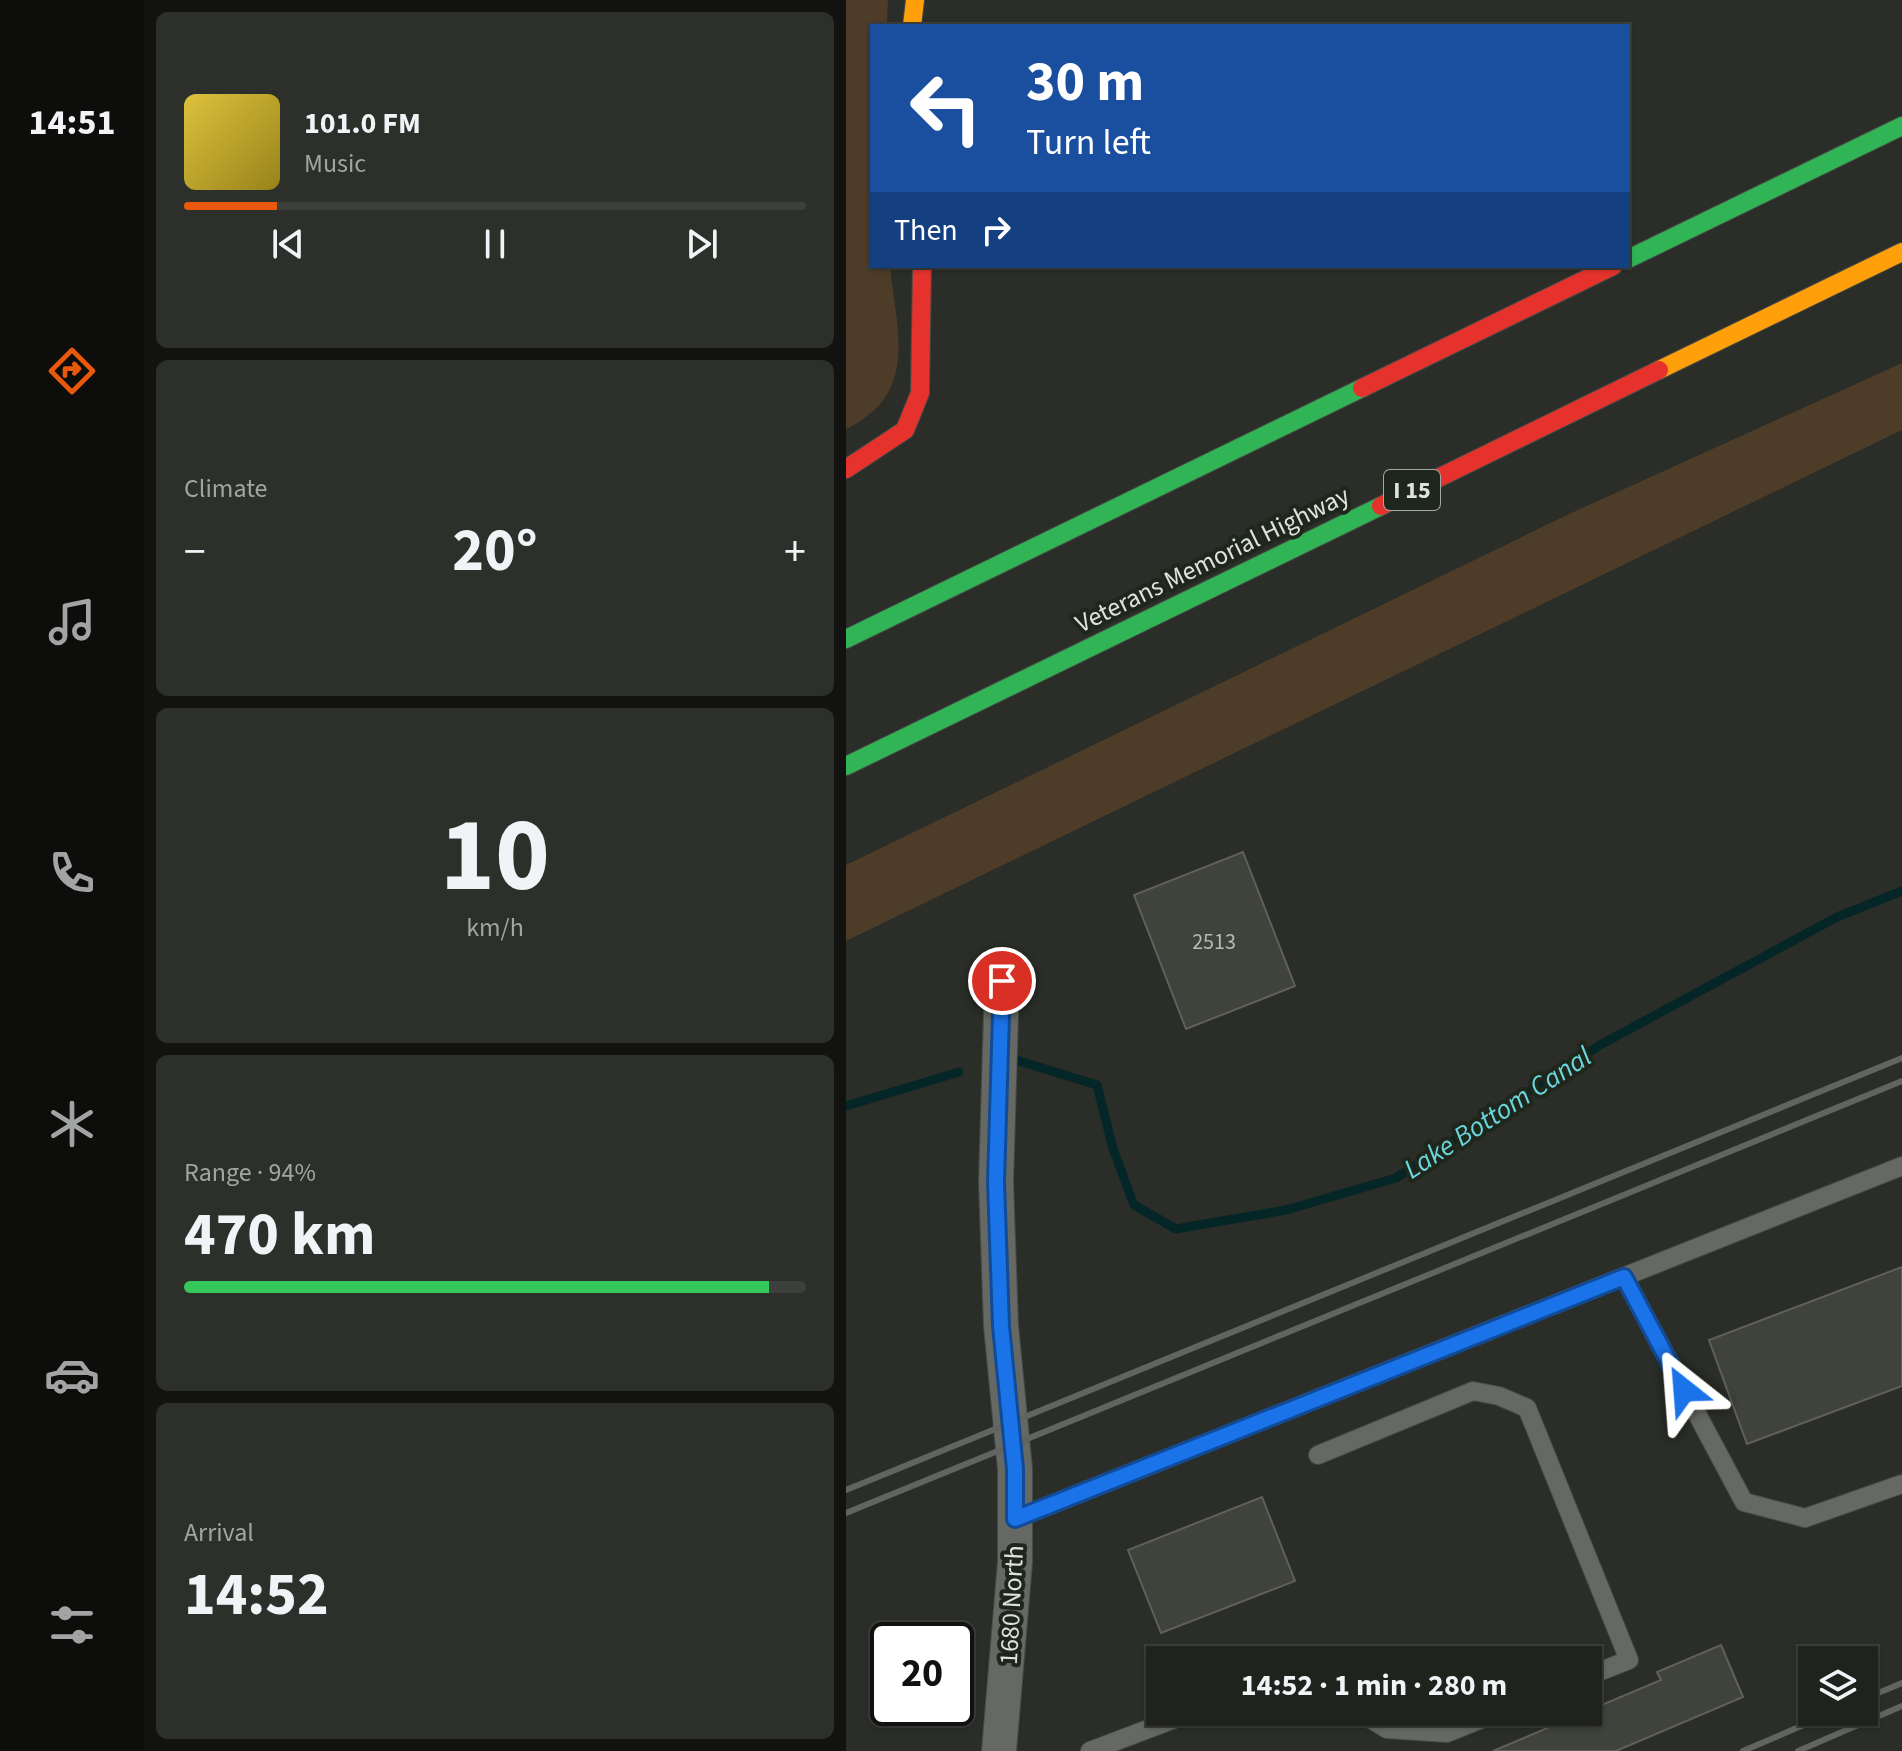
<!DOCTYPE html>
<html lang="en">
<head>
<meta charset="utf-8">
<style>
  :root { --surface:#20221e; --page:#2d2f2b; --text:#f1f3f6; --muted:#a2a4a4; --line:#3d3f3c; --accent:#ea580c }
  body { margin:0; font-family:"Source Sans 3",sans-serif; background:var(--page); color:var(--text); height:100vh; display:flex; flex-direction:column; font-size:30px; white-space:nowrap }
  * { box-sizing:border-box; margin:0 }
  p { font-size:26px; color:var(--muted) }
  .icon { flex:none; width:44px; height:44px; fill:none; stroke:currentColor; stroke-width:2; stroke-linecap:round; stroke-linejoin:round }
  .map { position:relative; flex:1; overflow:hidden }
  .sheet { display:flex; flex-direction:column; gap:12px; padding:12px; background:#121310; width:702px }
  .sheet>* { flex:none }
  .hud { position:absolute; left:24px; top:24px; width:760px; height:244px; border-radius:0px; box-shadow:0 2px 6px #0004,0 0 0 2px var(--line); background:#1a4fa0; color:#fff; overflow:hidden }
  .controls { position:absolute; left:952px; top:1646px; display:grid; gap:16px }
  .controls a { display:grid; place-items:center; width:80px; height:80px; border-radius:0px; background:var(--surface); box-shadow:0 2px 6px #0004,0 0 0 2px var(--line); font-size:40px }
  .speed { position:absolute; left:24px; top:1622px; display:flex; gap:16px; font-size:40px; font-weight:700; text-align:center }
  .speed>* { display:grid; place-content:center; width:104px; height:104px; border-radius:50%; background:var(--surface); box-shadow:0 2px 6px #0004,0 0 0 2px var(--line); line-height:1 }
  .speed .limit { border:4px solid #111; border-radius:12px; background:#fff; color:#111 }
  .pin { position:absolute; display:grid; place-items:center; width:68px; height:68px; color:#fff; margin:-34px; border:4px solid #fff; border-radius:50%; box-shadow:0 2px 8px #0007 }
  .me { position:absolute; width:88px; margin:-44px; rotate:332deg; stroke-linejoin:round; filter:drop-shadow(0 0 6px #0008) }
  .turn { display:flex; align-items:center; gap:28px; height:168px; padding:0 24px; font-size:36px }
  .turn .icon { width:104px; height:104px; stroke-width:2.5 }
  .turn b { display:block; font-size:56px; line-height:68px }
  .then { display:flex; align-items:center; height:76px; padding:0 24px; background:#0003; gap:16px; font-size:30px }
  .big { font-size:60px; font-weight:700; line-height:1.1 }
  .sheet .card { flex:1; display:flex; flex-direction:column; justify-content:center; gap:12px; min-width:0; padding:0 28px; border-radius:12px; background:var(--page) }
  .sheet .dial { align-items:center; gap:0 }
  .dial b { font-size:104px; line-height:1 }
  .song { display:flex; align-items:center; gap:24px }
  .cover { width:96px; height:96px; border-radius:12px; background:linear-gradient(135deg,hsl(50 70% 55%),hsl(50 70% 35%)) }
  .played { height:8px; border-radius:4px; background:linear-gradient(90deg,var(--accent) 15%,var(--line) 15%) }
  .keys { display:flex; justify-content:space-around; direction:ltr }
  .heat { display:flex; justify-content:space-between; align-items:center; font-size:44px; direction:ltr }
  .charge { height:12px; border-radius:6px; background:linear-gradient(90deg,#34c759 94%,var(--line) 0) }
  .trip { position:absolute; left:300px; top:1646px; width:456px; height:80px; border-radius:0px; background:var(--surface); box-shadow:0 2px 6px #0004,0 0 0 2px var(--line); font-weight:700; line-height:80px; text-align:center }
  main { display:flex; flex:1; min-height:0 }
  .dock { display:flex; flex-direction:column; width:144px; justify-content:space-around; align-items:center; background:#0d0e0c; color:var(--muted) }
  .dock .icon { width:56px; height:56px }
  .dock .current { color:var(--accent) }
  .dock b { font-size:36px; color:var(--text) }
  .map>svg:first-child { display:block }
  .green { fill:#4c3c28 }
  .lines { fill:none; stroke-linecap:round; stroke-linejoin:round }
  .stream { stroke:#042627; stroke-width:9 }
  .building { fill:#40423c; stroke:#5f605b; stroke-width:2 }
  .lane-casing { stroke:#474b45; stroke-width:20 }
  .street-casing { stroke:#474b45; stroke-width:36 }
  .fast-casing { stroke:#474b45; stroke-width:20 }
  .slow-casing { stroke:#474b45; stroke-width:20 }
  .jam-casing { stroke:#474b45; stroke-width:20 }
  .lane { stroke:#656863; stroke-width:18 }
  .street { stroke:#656863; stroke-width:34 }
  .fast { stroke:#30b455; stroke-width:18 }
  .slow { stroke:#ff9f0a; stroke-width:18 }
  .jam { stroke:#e5322d; stroke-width:18 }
  .rail { stroke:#626461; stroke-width:6 }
  .route-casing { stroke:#114b97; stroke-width:20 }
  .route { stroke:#1a73e8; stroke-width:14 }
  .labels { text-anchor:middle; stroke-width:8; stroke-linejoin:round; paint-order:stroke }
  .number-label { font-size:22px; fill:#b6bbb3 }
  .shield { fill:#1f261b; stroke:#a5aaa1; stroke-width:2 }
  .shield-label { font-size:24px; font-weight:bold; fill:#dee3db }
  .street-label { font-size:26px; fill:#dee3db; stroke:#1f261b }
  .water-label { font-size:28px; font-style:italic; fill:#6ad6de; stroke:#1f261b }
</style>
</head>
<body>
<main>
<nav class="dock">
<b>14:51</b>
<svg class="icon current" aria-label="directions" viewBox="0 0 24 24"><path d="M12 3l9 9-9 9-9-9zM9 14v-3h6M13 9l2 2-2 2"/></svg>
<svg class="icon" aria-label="music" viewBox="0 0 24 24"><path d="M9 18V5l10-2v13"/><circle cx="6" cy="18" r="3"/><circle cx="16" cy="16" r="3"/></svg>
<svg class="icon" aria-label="phone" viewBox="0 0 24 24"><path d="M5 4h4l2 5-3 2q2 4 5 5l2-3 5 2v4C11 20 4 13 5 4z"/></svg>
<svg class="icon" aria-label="climate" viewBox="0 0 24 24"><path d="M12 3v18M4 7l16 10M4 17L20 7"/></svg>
<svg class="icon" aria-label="car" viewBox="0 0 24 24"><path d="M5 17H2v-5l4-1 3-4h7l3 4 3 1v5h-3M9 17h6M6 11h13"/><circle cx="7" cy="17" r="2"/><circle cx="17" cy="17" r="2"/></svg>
<svg class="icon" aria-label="filters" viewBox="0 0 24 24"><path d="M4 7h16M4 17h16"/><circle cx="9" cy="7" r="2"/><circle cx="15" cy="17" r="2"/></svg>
</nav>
<section class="sheet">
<div class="card">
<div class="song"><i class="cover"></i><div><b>101.0 FM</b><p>Music</p></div></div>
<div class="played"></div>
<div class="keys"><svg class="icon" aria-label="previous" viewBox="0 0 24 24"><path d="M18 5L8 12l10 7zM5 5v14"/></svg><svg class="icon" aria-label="pause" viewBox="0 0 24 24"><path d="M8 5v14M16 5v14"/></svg><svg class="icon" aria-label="next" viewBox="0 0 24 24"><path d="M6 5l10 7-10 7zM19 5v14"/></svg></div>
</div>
<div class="card"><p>Climate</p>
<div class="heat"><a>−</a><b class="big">20°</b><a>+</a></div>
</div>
<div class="card dial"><b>10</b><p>km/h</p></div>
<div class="card"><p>Range · 94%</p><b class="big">470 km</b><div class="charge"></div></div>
<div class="card"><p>Arrival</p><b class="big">14:52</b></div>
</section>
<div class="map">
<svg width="1056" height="1751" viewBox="0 0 1056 1751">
  <rect width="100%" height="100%" fill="#2a2d28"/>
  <!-- green -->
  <path class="green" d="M 0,0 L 42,0 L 41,26 L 26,26 L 26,266 L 44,266 C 51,332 73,394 0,429 Z
    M 1056,363 L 1056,430 L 0,941 L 0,865 L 723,514 Z"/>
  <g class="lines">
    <!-- stream -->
    <path class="stream" d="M 170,1060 L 251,1085 L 267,1149 L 288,1205 L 330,1229 L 440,1210 L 550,1178 L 754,1045 L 991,917 L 1056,891
      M 0,1106 L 113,1072"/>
  </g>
  <!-- building -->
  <path class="building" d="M 397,852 L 449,986 L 340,1029 L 288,895 Z
    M 1056,1267 L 1056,1386 L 901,1444 L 863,1340 Z
    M 416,1497 L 449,1581 L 315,1633 L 282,1550 Z
    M 875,1645 L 897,1697 L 770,1751 L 647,1751 L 815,1680 L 811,1672 Z"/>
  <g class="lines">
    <defs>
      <path id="lane" d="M 778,1277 L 898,1502 L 959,1518 L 1056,1484
        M 472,1455 L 627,1391 L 653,1396 L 681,1408 L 783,1660 L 742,1676
        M 169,1519 L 1056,1166
        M 486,1660 L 488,1660
        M 513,1712 L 541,1729 L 601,1733 L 653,1712
        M 244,1751 L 347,1712"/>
      <path id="street" d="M 153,1751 L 169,1562 L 169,1469 L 155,1326 L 150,1182 L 156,981"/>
      <path id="fast" d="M 782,259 L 1056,126
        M 0,639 L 516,388
        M 0,766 L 535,506"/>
      <path id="slow" d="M 66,26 L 69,0
        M 813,370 L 1056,252"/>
      <path id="jam" d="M 516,388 L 767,266
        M 0,469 L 59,430 L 74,393 L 76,266
        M 535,506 L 813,370"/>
    </defs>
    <!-- lane casing -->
    <use href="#lane" class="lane-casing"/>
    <!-- street casing -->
    <use href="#street" class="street-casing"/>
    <!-- fast casing -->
    <use href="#fast" class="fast-casing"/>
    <!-- slow casing -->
    <use href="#slow" class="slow-casing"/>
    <!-- jam casing -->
    <use href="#jam" class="jam-casing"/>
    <!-- lane -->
    <use href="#lane" class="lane"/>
    <!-- street -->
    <use href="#street" class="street"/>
    <!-- fast -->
    <use href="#fast" class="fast"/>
    <!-- slow -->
    <use href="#slow" class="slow"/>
    <!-- jam -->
    <use href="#jam" class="jam"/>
    <!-- rail -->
    <path class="rail" d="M 0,1490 L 1056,1058
      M 0,1513 L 1056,1081
      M 1018,1699 L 1056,1683
      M 897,1751 L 988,1712
      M 952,1751 L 1056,1706"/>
  </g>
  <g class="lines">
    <defs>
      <path id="route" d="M 156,981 L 150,1182 L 155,1326 L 169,1469 L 169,1519 L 778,1277 L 838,1390"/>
    </defs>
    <!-- route casing -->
    <use href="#route" class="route-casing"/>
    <!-- route -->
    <use href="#route" class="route"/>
  </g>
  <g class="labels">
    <!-- number labels -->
    <g class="number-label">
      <text x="368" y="949">2513</text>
    </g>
    <!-- shield labels -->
    <rect class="shield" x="538" y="470" width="56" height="40" rx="6"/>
    <g class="shield-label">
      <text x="566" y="498">I 15</text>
    </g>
    <!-- street labels -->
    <g class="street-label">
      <text transform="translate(366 559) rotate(-26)" y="9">Veterans Memorial Highway</text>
      <text transform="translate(165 1605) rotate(-87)" y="9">1680 North</text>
    </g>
    <!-- water labels -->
    <g class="water-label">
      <text transform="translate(651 1112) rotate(-33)" y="10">Lake Bottom Canal</text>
    </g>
  </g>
</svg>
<div class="controls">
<a><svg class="icon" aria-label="layers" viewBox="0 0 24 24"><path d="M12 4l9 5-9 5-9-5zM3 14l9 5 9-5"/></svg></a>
</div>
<div class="speed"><div class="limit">20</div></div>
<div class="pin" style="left:156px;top:981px;background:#d93025"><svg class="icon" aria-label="arrive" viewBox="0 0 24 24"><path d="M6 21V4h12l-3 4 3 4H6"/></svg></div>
<svg class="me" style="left:838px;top:1390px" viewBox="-20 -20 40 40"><path d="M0-17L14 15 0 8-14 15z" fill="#1a73e8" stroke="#fff" stroke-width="4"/></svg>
<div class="trip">14:52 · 1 min · 280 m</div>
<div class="hud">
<div class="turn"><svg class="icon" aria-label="left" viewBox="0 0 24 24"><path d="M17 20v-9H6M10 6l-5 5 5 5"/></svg><div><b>30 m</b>Turn left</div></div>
<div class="then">Then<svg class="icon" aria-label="right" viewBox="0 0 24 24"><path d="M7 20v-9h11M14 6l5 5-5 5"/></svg></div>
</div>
</div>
</main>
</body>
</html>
